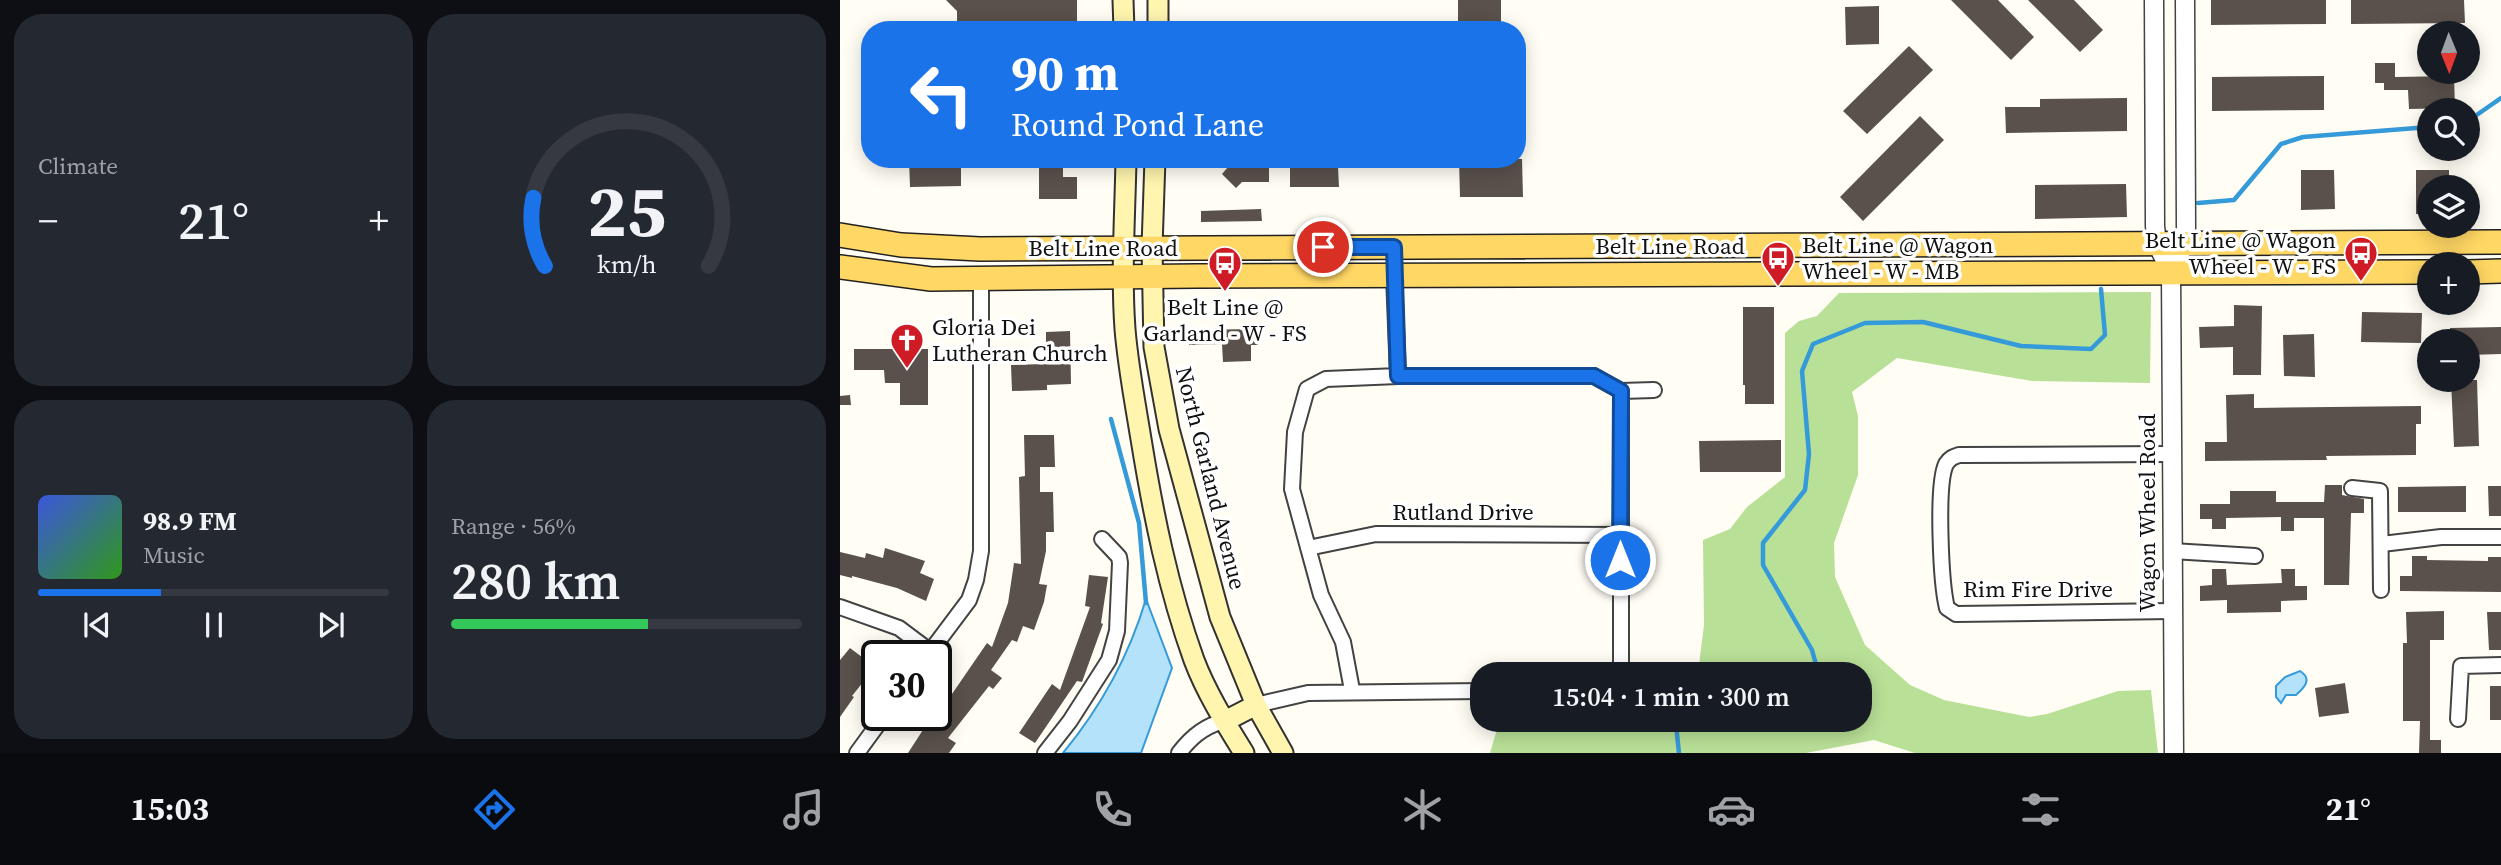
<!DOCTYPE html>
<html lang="en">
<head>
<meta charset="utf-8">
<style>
  :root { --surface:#171b24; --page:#242831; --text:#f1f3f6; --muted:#9ea1a6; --line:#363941; --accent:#1a73e8 }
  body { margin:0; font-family:"Source Serif 4",serif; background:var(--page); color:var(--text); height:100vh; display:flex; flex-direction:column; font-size:26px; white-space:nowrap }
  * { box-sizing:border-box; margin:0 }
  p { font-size:23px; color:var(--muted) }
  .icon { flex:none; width:38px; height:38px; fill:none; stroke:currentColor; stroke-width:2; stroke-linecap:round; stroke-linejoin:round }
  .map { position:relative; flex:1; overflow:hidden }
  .side { display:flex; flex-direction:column; gap:14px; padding:14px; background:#0d0f14; width:840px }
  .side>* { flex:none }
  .guide { position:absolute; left:21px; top:21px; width:665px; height:147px; border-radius:28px; box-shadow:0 4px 18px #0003; background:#1a73e8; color:#fff; overflow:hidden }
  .needle { width:46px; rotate:179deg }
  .controls { position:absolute; left:1577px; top:21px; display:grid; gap:14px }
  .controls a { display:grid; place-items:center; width:63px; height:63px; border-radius:50%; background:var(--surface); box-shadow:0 4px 18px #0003; font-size:35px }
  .speed { position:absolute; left:21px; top:640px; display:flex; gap:14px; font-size:35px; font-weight:700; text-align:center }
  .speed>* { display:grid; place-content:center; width:91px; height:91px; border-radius:50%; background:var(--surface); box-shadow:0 4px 18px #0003; line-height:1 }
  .speed .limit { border:4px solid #111; border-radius:10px; background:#fff; color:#111 }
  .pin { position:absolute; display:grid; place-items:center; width:60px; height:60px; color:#fff; margin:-30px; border:4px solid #fff; border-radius:50%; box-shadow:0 2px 7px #0007 }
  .me { position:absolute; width:77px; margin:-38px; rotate:0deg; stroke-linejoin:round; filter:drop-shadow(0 0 5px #0008) }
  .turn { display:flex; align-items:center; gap:24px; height:147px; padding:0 35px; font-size:32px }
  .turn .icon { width:91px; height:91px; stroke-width:2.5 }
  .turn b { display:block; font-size:49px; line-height:60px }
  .big { font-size:52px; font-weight:600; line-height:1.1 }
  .side .tile { flex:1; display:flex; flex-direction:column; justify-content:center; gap:10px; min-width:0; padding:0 24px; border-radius:28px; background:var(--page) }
  .side .dial { align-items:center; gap:0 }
  .dial svg { height:182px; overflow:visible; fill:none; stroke:var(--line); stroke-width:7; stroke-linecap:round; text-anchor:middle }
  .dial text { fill:var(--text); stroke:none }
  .song { display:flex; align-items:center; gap:21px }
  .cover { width:84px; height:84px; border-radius:10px; background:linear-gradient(135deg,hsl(230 70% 55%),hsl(110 70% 35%)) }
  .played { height:7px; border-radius:4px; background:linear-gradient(90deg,var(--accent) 35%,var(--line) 35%) }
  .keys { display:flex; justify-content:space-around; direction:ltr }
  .heat { display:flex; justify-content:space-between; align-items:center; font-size:38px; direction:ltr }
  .charge { height:10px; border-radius:5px; background:linear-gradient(90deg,#34c759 56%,var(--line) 0) }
  .side .tiles { flex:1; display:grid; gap:14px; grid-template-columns:repeat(2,1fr) }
  .trip { position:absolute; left:630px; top:662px; width:402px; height:70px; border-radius:28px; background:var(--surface); box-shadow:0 4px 18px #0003; font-weight:600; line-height:70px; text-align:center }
  .tab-bar { display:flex; height:112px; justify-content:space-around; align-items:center; background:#090b0e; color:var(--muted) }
  .tab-bar .icon { width:49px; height:49px }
  .tab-bar .active { color:var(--accent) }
  .tab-bar b { font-size:32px; color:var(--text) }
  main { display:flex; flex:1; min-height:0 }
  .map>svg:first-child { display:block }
  .forest { fill:#b9e097 }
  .water { fill:#b4e2fb; stroke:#349ad9; stroke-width:2 }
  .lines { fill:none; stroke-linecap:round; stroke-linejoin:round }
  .stream { stroke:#349ad9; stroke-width:4.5 }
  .building { fill:#5a514c }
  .minor-casing { stroke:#434343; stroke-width:18 }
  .tertiary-casing { stroke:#434343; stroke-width:21 }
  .secondary-casing { stroke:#323232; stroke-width:23 }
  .primary-casing { stroke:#212121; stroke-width:26 }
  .minor { stroke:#fff; stroke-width:14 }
  .tertiary { stroke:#fff; stroke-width:18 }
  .secondary { stroke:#fff5af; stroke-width:19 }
  .primary { stroke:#ffd764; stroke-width:23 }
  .route-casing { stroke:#114b97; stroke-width:18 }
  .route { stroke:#1a73e8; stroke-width:12 }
  .labels { text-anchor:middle; stroke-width:7; stroke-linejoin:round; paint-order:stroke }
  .poi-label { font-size:23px; fill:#101010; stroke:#fff; text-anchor:start }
  .street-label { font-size:23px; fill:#101010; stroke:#fff }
</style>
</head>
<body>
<main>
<section class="side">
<div class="tiles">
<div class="tile"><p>Climate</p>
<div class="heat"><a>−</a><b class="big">21°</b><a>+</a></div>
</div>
<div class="tile dial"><svg viewBox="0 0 100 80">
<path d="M14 69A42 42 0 1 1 86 69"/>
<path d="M14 69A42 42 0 0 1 9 39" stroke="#1a73e8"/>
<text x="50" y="56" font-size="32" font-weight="700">25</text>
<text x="50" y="72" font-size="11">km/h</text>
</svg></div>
<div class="tile">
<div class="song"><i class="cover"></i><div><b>98.9 FM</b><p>Music</p></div></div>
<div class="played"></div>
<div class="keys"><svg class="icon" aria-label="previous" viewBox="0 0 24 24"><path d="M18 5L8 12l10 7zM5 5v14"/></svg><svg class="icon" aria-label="pause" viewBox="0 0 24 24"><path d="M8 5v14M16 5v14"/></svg><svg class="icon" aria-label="next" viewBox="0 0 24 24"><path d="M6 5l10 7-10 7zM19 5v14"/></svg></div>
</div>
<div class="tile"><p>Range · 56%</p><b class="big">280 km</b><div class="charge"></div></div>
</div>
</section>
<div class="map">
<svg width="1661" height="753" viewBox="0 0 1661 753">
  <rect width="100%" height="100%" fill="#fffdf4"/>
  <!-- forest -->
  <path class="forest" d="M 1311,292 L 1310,383 L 1192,381 L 1057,358 L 1012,392 L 1018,416 L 1018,475 L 994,543 L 995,577 L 1025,645 L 1070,685 L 1104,700 L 1189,717 L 1207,714 L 1278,691 L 1311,690 L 1318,753 L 1075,753 L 1034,740 L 966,753 L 650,753 L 660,719 L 1020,719 L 1020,674 L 841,674 L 859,665 L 864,625 L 863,540 L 890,529 L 907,507 L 945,477 L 945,333 L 959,321 L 977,316 L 999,293 Z"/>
  <!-- water -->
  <path class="water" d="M 306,599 L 332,668 L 301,753 L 223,753 C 261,707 289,656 306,599 Z
    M 1460,671 C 1473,679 1464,688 1456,695 L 1446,695 L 1441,703 L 1436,697 L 1436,686 L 1445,677 Z"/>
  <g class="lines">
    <!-- stream -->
    <path class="stream" d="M 1628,121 L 1661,98
      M 1358,203 L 1394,200 L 1441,144 L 1463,137 L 1589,127
      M 271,419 L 299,523 L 306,603
      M 969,674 L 977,668 L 972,650 L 923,565 L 923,543 L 965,490 L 969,454 L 962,371 L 973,344 L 1025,323 L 1083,322 L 1181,346 L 1251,349 L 1265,335 L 1261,289
      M 839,753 L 836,725 L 840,719"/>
  </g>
  <!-- building -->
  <path class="building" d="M 106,0 L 237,0 L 237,30 L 117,30 L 117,11 Z
    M 618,0 L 661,0 L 661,30 L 618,30 Z
    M 1111,0 L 1158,0 L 1194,37 L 1171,60 Z
    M 1188,0 L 1234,0 L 1263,30 L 1240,52 Z
    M 1371,0 L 1486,0 L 1486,24 L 1371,25 Z
    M 1511,0 L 1624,0 L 1625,23 L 1511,24 Z
    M 1039,6 L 1039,44 L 1006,45 L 1005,7 Z
    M 1069,46 L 1093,70 L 1027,134 L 1003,111 Z
    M 1535,63 L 1555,63 L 1555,77 L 1614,76 L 1615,108 L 1569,109 L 1568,90 L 1544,90 L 1544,83 L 1535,83 Z
    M 1484,76 L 1484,110 L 1372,111 L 1372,77 Z
    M 1287,98 L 1287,131 L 1166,133 L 1165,107 L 1200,107 L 1200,99 Z
    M 1080,116 L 1104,140 L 1023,221 L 1000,197 Z
    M 69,159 L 121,159 L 121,186 L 70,187 Z
    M 199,159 L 223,159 L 223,177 L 237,177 L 237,199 L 199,199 Z
    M 389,159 L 429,159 L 429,182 L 402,182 L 396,188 L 382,174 L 388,167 Z
    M 619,159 L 682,159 L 683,197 L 620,197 Z
    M 498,167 L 499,187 L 450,187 L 450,168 Z
    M 1461,170 L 1494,170 L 1495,209 L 1461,210 Z
    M 1576,170 L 1609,170 L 1609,187 L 1589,187 L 1589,214 L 1576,214 Z
    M 1286,184 L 1287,217 L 1195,219 L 1195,185 Z
    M 421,209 L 422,221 L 361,222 L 361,211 Z
    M 1394,305 L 1422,306 L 1421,375 L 1393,375 L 1393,347 L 1360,348 L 1359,327 L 1394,326 Z
    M 903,307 L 934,307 L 934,404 L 905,404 L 905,385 L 903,385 Z
    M 1522,312 L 1582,313 L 1581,343 L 1521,342 Z
    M 1661,327 L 1661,354 L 1628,355 L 1628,341 L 1610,341 L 1610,328 Z
    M 417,329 L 418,345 L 411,345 L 411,361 L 383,362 L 382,344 L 349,345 L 348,330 Z
    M 230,331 L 231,384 L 207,385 L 207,390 L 172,391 L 171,365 L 206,364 L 206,332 Z
    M 1474,334 L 1475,377 L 1444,376 L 1443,335 Z
    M 14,349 L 88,349 L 88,405 L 60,405 L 60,383 L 45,383 L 44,370 L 14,370 Z
    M 1611,380 L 1637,380 L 1639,446 L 1614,447 Z
    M 1414,394 L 1414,408 L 1581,406 L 1581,424 L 1576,424 L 1576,455 L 1486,456 L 1487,460 L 1365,461 L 1365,442 L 1387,442 L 1386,395 Z
    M 10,395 L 11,405 L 0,405 L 0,396 Z
    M 184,435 L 214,435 L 215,467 L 200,467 L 200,492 L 213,492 L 214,532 L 206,532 L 206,551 L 199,584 L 207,585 L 204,602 L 194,630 L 183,626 L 177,642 L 172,640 L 151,670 L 162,678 L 153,689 L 149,686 L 108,738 L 116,743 L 109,753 L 68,753 L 92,716 L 96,716 L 97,707 L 101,710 L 147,643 L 152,647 L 168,603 L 174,563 L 181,564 L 179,477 L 185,476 Z
    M 941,440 L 941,472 L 860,472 L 859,441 Z
    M 1485,485 L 1502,485 L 1502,495 L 1524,499 L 1524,513 L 1511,513 L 1509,585 L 1484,585 L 1484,518 L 1454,518 L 1454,531 L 1441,531 L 1441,517 L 1386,518 L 1386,529 L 1372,529 L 1372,519 L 1360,519 L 1360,504 L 1390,504 L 1390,491 L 1436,491 L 1436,502 L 1484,502 Z
    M 1626,486 L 1626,512 L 1558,512 L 1558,487 Z
    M 1648,486 L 1661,486 L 1661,516 L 1649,516 Z
    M 45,548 L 85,561 L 80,573 L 94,579 L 86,601 L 57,588 L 12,576 L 12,578 L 0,575 L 0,552 L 25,558 L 26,553 L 43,558 Z
    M 1572,556 L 1587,556 L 1587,560 L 1648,561 L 1648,557 L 1661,557 L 1661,592 L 1560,591 L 1560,576 L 1572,576 Z
    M 1372,569 L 1386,569 L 1387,585 L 1442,583 L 1441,569 L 1455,569 L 1455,586 L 1467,586 L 1467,600 L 1441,601 L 1441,612 L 1387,613 L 1387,600 L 1360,601 L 1360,586 L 1372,585 Z
    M 249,575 L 268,577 L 261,623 L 263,624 L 242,682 L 237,681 L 195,743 L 179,733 L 212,684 L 220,690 L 250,607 L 245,606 Z
    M 1604,611 L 1604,640 L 1590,640 L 1590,740 L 1601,740 L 1601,753 L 1579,753 L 1580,721 L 1563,721 L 1563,643 L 1567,643 L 1566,612 Z
    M 1647,612 L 1661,612 L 1661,650 L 1649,650 Z
    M 10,648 L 35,667 L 12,696 L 14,697 L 0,717 L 0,660 Z
    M 1505,683 L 1509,713 L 1479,717 L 1475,688 Z
    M 1650,686 L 1661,686 L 1661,720 L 1650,720 Z"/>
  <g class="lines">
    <defs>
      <path id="minor" d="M 554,276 L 558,376
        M 1331,454 L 1119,455 C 1113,457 1110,458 1106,464 C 1096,485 1101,584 1107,608 L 1116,614 L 1332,611
        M 1512,488 L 1540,491 L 1541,590
        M 1542,544 L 1601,537 L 1661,537
        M 468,548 L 536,534 L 780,535
        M 1332,551 L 1415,556
        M 0,607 L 59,628 L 91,652
        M 87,656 L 129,600 L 136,580 L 141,551 L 141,279
        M 777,674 L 781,663 L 781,391
        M 512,690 L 503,642 L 481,595 L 452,489 L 455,432 L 467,389 L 486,379 L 558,376 L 754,376 L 781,391 L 814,390
        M 416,705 L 468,693 L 642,691
        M 1618,719 L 1621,666 L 1661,665
        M 17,753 L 44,716
        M 205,753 L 230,721 L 269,660 L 277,631 L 280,563 L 279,557 L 262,539
        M 339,753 C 351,737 365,725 385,721"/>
      <path id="tertiary" d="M 1314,0 L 1315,226 L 1317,244 L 1331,272
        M 1334,753 L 1331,272 L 1345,243 L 1346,227 L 1345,0"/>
      <path id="secondary" d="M 283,0 L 284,30
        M 318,30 L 318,0
        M 286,159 C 285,216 281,273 285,329 C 288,366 295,402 301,439 C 313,513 328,588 354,660 C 366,692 386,724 404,753
        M 315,159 L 312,247 L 314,347 L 329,429 L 380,617 L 416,705 L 443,753
        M 385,721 L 416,705"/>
      <path id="primary" d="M 0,235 L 61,245 L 140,249 L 1661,242
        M 0,267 L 91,279 L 356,276 L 1589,272
        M 1628,272 L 1661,271"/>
    </defs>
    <!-- minor casing -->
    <use href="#minor" class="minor-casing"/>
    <!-- tertiary casing -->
    <use href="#tertiary" class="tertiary-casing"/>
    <!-- secondary casing -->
    <use href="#secondary" class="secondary-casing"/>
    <!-- primary casing -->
    <use href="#primary" class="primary-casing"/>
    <!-- minor -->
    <use href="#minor" class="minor"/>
    <!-- tertiary -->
    <use href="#tertiary" class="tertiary"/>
    <!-- secondary -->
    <use href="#secondary" class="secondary"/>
    <!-- primary -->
    <use href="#primary" class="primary"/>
  </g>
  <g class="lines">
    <defs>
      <path id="route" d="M 483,247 L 554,247 L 558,376 L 754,376 L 781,391 L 780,560"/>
    </defs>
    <!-- route casing -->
    <use href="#route" class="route-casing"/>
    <!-- route -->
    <use href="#route" class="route"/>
  </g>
  <!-- icons -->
  <defs>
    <symbol id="bus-pin" viewBox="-11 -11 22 30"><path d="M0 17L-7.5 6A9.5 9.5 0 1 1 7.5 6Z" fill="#ce1b26" stroke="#fff"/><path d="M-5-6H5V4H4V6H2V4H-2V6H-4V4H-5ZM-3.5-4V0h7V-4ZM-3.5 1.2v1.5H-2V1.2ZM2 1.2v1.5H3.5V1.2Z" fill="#fff"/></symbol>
    <symbol id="church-pin" viewBox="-11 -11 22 30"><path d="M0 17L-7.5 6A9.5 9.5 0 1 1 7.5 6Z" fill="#ce1b26" stroke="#fff"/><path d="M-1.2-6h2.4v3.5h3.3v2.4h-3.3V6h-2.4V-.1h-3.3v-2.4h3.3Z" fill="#fff"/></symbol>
  </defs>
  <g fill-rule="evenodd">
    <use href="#bus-pin" x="1502" y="234" width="38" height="52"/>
    <use href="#bus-pin" x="919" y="239" width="38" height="52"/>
    <use href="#bus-pin" x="366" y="244" width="38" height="52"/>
    <use href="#church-pin" x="48" y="321" width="38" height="52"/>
  </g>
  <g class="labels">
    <!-- poi labels -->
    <g class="poi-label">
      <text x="1496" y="248" text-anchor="end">Belt Line @ Wagon<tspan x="1496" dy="26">Wheel - W - FS</tspan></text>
      <text x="962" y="253">Belt Line @ Wagon<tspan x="962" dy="26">Wheel - W - MB</tspan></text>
      <text x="385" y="315" text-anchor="middle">Belt Line @<tspan x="385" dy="26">Garland - W - FS</tspan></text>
      <text x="92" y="335">Gloria Dei<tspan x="92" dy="26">Lutheran Church</tspan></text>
    </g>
    <!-- street labels -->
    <g class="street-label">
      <text x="830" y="254">Belt Line Road</text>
      <text x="263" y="256">Belt Line Road</text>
      <text transform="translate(371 478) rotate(76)" y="8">North Garland Avenue</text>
      <text x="623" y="520">Rutland Drive</text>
      <text transform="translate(1307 513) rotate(-90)" y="8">Wagon Wheel Road</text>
      <text x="1198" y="597">Rim Fire Drive</text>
    </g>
  </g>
</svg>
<div class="controls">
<a><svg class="needle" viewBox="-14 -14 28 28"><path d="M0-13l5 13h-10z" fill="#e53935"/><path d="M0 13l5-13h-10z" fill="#9ea1a6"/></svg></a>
<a><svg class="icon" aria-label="search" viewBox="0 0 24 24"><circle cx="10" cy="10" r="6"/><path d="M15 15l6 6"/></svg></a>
<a><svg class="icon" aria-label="layers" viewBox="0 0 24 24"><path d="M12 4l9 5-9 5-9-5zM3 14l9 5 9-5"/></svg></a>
<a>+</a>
<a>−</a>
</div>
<div class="speed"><div class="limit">30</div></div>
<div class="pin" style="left:483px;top:247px;background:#d93025"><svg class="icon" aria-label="arrive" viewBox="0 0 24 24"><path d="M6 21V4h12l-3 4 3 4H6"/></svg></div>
<svg class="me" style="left:780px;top:560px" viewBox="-20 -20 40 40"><circle r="17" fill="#1a73e8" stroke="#fff" stroke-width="3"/><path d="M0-11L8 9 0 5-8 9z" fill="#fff"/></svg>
<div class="trip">15:04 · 1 min · 300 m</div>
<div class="guide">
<div class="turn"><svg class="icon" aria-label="left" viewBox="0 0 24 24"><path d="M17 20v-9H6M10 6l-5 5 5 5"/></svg><div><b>90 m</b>Round Pond Lane</div></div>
</div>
</div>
</main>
<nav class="tab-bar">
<b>15:03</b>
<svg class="icon active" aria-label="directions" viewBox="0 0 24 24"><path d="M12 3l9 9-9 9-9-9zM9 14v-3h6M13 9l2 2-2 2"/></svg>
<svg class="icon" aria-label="music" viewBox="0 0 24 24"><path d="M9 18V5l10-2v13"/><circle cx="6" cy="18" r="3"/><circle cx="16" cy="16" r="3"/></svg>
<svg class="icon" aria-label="phone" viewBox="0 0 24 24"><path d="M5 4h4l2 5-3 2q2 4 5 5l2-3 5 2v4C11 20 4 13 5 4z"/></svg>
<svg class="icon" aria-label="climate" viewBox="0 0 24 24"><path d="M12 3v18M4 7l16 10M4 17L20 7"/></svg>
<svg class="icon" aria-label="car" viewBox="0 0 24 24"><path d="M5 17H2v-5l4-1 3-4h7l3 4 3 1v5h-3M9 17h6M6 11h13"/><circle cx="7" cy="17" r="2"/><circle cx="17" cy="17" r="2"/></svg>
<svg class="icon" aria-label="filters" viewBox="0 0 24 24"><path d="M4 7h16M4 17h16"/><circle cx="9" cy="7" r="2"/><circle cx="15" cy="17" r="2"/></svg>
<b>21°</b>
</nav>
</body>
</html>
